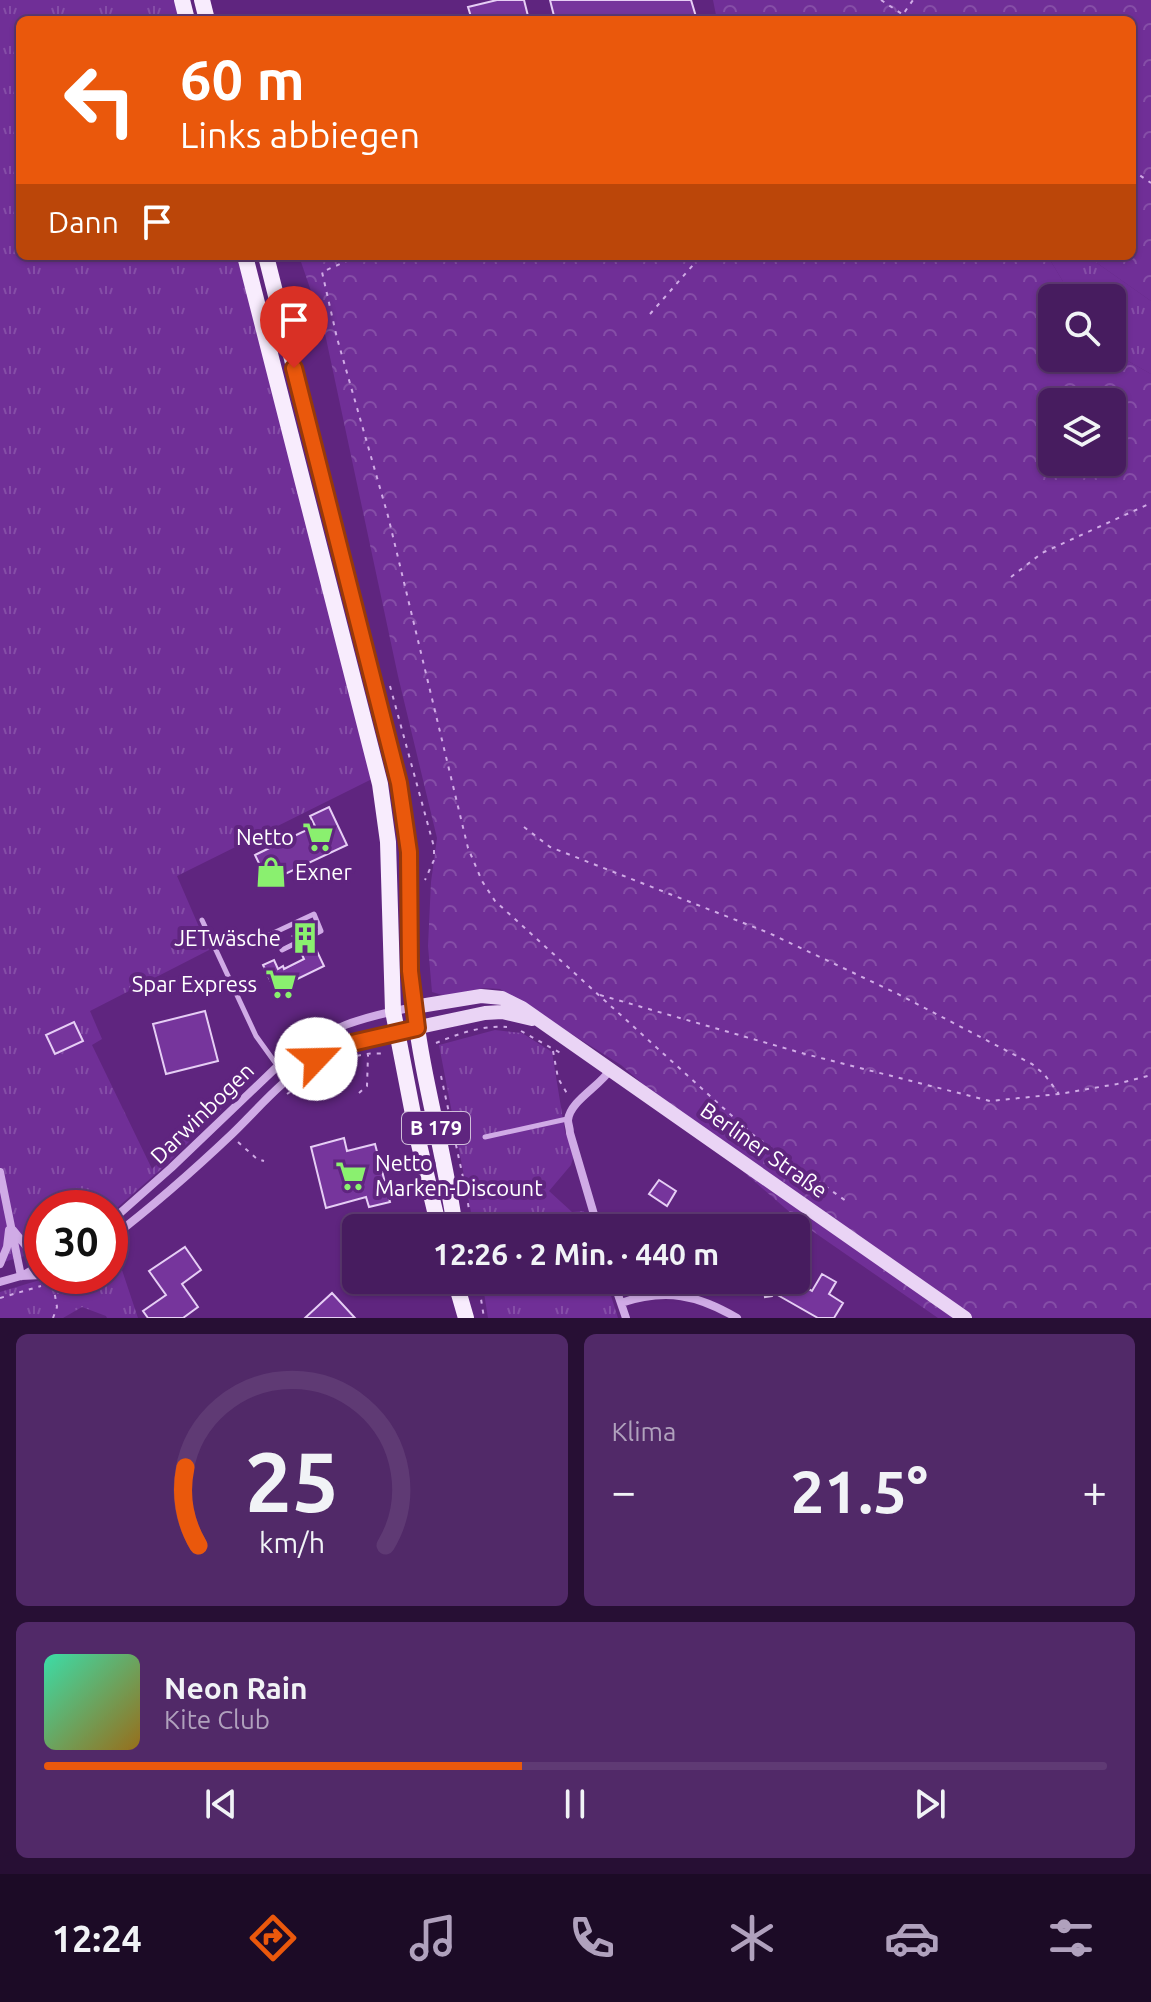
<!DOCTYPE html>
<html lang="de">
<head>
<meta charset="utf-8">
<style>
  :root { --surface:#471c5f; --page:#512968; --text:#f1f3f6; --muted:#b0a1bd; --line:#5f3a74; --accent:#ea580c }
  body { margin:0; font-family:Ubuntu,sans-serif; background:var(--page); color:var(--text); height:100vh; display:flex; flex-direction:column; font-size:30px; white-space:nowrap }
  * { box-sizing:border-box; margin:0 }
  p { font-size:26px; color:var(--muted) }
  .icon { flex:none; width:44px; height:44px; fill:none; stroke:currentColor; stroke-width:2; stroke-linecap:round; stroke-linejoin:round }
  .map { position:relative; height:1318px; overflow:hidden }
  .details { display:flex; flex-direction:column; gap:16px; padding:16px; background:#270f34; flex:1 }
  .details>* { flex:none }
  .top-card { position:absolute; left:16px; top:16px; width:1120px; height:244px; border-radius:12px; box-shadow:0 2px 6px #0004,0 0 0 2px var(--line); background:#ea580c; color:#fff; overflow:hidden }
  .buttons { position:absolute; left:1038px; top:284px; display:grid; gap:16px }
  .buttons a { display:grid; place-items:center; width:88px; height:88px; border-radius:12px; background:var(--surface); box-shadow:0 2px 6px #0004,0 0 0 2px var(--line); font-size:40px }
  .speed { position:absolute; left:24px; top:1190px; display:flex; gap:16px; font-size:40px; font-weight:700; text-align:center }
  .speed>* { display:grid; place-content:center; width:104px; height:104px; border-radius:50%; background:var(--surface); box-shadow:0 2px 6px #0004,0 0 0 2px var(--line); line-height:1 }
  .speed .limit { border:12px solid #d22; background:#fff; color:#111 }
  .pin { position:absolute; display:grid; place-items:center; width:68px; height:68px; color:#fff; margin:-82px -34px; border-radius:50% 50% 50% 0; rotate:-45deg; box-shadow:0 0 8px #0007 }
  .pin .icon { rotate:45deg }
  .me { position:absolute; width:88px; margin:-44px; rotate:66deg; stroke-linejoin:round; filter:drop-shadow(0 0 6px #0008) }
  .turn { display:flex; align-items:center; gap:28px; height:168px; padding:0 32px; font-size:36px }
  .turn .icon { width:104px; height:104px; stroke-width:2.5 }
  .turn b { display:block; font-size:56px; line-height:68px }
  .then { display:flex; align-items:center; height:76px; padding:0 32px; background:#0003; gap:16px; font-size:30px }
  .big { font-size:60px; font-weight:600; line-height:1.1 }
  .details .tile { flex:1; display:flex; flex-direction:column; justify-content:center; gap:12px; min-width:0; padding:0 28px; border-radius:12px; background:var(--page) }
  .details .dial { align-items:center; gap:0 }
  .dial svg { height:208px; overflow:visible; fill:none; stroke:var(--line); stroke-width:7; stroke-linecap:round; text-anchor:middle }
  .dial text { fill:var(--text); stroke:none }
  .song { display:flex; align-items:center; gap:24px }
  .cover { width:96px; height:96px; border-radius:12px; background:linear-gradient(135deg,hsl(160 70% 55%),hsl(40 70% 35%)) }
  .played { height:8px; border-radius:4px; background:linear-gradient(90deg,var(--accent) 45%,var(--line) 45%) }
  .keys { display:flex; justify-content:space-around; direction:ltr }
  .heat { display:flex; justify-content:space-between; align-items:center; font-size:44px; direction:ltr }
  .details .tiles { flex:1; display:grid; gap:16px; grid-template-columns:1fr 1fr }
  .tile:last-child { grid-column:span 2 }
  .trip { position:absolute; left:342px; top:1214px; width:468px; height:80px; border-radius:12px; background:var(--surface); box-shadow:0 2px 6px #0004,0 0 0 2px var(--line); font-weight:600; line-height:80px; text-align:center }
  .dock { display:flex; height:128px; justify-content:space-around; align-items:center; background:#1c0b26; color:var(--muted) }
  .dock .icon { width:56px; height:56px }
  .dock .active { color:var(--accent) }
  .dock b { font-size:36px; color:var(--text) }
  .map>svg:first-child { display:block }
  .grass { fill:url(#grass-tufts) }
  .forest { fill:url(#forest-crowns); fill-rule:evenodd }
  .building { fill:#76359c; stroke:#e6cef5; stroke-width:2 }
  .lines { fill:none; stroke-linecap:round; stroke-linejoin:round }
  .path { stroke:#d0abe6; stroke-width:2; stroke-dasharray:4 6; stroke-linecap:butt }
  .lane { stroke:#d0abe6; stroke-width:5 }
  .street { stroke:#d0abe6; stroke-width:8 }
  .secondary { stroke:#ead4f5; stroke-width:14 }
  .primary { stroke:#f8ecfd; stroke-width:16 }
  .route-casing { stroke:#983908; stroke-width:20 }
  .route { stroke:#ea580c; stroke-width:14 }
  .labels { text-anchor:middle; stroke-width:8; stroke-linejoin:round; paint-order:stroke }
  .shield { fill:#5f257f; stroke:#cfbed9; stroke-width:2 }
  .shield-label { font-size:20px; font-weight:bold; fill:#fff }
  .poi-label { font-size:22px; fill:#fff; stroke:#5f257f; text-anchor:end }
  .street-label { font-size:22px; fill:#fff; stroke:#5f257f }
</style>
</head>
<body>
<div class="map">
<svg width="1151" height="1318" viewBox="0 0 1151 1318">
  <defs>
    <pattern id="grass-tufts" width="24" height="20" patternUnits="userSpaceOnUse" patternTransform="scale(2)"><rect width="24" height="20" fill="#702f97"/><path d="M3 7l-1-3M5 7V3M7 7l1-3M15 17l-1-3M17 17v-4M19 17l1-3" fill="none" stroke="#854ea7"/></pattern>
    <pattern id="forest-crowns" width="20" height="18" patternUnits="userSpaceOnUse" patternTransform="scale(2)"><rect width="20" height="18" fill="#702f97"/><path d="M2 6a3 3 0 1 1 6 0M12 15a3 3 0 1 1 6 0" fill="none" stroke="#854ea7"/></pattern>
  </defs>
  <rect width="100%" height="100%" fill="#5f257f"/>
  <!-- grass -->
  <path class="grass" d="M 0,0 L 174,0 L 179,20 L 20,20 L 20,256 L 238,256 L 372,779 L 177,876 L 209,950 L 90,1011 L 102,1039 L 92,1045 L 152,1169 L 242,1081 L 245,1085 L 167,1164 L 110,1214 L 110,1208 L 42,1208 L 42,1251 L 0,1263 Z
    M 1046,256 L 1087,256 L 1151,301 L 1151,374 L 1112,352 L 1112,298 L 1073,298 L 1050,260 Z
    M 495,1030 L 522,1033 L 552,1052 L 565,1132 L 572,1149 L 573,1158 L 571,1165 L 549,1191 L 572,1212 L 584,1211 L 589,1228 L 474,1228 L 439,1045 Z
    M 110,1243 L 117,1255 L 138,1318 L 107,1318 L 106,1316 L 82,1307 L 63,1318 L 0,1318 L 0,1292 L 53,1276 L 110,1276 Z
    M 482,1280 L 606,1280 L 618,1318 L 488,1318 Z"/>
  <!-- forest -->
  <path class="forest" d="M 713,0 L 1151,0 L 1151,301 L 1087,256 L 1132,256 L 1132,20 L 717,20 Z
    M 299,256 L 1046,256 L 1050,260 L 1073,298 L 1052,298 L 1052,358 L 1112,358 L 1112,352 L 1151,374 L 1151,1318 L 938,1318 L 808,1228 L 621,1065 L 500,989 L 484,988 L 446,996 L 432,992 L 428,946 L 431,882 L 437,838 L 398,676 L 324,329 ZM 1052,402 L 1112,402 L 1112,462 L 1052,462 Z"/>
  <!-- building -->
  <path class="building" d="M 497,0 L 524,0 L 529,20 L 472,20 L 468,7 Z
    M 550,0 L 691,0 L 697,20 L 555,20 Z
    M 329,807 L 347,845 L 268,882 L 255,855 L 315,826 L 310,816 Z
    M 306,929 L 309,939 L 316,940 L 316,941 L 313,943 L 324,966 L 291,982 L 293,987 L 277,995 L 263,965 L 274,960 L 278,969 L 283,966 L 284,969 L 304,959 L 299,948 L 301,941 L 293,936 Z
    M 205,1011 L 218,1061 L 166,1074 L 153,1024 Z
    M 74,1022 L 83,1041 L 55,1054 L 46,1035 Z
    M 344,1138 L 347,1151 L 375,1144 L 390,1202 L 369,1207 L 366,1197 L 326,1208 L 311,1147 Z
    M 659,1180 L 676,1191 L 667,1206 L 649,1194 Z
    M 185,1247 L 201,1270 L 182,1284 L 198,1307 L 183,1318 L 148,1318 L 143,1311 L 166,1295 L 149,1271 Z
    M 822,1274 L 836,1282 L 829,1294 L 843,1303 L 834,1318 L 818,1318 L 774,1293 L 772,1296 L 765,1297 L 764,1290 L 769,1280 L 792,1280 L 812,1291 Z
    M 332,1293 L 355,1318 L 305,1318 Z"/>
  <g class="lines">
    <!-- path -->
    <path class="path" d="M 881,0 L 911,20
      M 899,20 L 913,0
      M 1132,170 L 1151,183
      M 358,256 L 322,272 L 337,338 L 388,516 L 468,848 L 482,881 L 495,901 L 752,1134 L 846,1201
      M 650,314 L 701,256
      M 1011,577 L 1042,553 L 1151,503
      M 390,686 L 434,847 L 434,860 L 425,880
      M 524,827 L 550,847 L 769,933 L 896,993 L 1032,1064 L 1044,1074 L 1059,1094
      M 600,995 L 805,1054 L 990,1101 L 1059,1094 L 1117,1084 L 1151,1075
      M 521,1031 L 564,1055
      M 436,1043 C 458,1034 482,1025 507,1027
      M 553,1051 L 558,1078 L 569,1097
      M 441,1076 L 466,1191 L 472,1228
      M 359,1093 L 367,1086 L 368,1055
      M 287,1094 C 309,1079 340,1057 367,1054 C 373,1053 380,1054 386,1053
      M 238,1142 L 257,1159 L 264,1161
      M 478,1280 L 484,1318
      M 47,1284 L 68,1276
      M 0,1298 L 41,1286
      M 53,1318 L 57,1307 L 53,1284"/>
    <!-- lane -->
    <path class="lane" d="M 202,920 L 256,1036 L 287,1079
      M 267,936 L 314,914 L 321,931 L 313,935
      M 282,950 L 296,943
      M 485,1137 L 567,1119"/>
    <!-- street -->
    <path class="street" d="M 0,1172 L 21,1276
      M 110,1222 L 171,1168 L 284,1060 C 330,1026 359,1018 414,1007
      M 598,1228 L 570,1133 C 570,1128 568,1124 568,1120 C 570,1101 600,1086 610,1070
      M 13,1230 L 30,1251 L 42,1255
      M 110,1239 C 153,1206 193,1171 232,1134 C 259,1108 282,1079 315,1060 C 340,1045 368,1038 396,1032
      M 0,1264 L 7,1247 L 9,1230
      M 22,1276 L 42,1264
      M 613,1280 L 626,1318
      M 0,1282 L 21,1276 L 42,1275
      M 621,1303 C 666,1288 698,1295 737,1318"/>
    <!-- secondary -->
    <path class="secondary" d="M 414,1007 L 481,996 L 502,998 L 522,1008 L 965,1318
      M 396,1032 L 485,1013 L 502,1012 L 532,1019"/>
    <!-- primary -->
    <path class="primary" d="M 182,0 L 187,20
      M 202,0 L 207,20
      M 245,256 L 380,784 L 388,842 L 393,1011 L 418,1140 L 439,1228
      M 266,256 L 399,783 C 404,813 409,844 410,874 C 411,918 409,961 414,1004 C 422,1079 445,1153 455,1228
      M 455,1280 L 466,1318"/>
  </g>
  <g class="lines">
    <defs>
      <path id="route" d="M 294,368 L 399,783 L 409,852 L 410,971 L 417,1028 L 352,1043 L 316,1059"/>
    </defs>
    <!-- route casing -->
    <use href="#route" class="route-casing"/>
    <!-- route -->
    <use href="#route" class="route"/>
  </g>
  <!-- icons -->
  <defs>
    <symbol id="supermarket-bare" viewBox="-9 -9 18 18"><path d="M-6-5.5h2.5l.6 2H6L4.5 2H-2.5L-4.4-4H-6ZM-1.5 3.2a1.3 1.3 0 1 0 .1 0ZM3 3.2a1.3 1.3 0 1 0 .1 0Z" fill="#8af06f" stroke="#5f257f" stroke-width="2.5" paint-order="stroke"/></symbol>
    <symbol id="shop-bare" viewBox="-9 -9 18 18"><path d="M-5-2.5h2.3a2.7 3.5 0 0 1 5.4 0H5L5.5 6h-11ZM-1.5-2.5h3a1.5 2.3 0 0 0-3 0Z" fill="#8af06f" stroke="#5f257f" stroke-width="2.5" paint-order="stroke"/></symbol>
    <symbol id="building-bare" viewBox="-9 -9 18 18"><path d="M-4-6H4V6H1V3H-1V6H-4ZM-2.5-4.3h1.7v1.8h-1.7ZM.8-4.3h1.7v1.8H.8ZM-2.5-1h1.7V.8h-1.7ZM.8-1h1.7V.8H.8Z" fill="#8af06f" stroke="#5f257f" stroke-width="2.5" paint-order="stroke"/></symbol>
  </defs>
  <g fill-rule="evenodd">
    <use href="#supermarket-bare" x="296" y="815" width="44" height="44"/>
    <use href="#shop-bare" x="249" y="850" width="44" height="44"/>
    <use href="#building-bare" x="283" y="916" width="44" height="44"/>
    <use href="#supermarket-bare" x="259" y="962" width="44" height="44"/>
    <use href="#supermarket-bare" x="329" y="1154" width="44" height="44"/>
  </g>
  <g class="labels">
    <!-- shield labels -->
    <rect class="shield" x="402" y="1112" width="68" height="32" rx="6"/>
    <g class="shield-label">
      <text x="436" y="1135">B 179</text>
    </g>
    <!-- poi labels -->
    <g class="poi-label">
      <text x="294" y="845">Netto</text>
      <text x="295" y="880" text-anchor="start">Exner</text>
      <text x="281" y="946">JETwäsche</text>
      <text x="257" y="992">Spar Express</text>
      <text x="375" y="1171" text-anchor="start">Netto<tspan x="375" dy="25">Marken-Discount</tspan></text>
    </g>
    <!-- street labels -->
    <g class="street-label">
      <text transform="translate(202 1113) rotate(-44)" y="8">Darwinbogen</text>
      <text transform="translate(764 1150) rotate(35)" y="8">Berliner Straße</text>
    </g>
  </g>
</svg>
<div class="buttons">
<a><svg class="icon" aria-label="search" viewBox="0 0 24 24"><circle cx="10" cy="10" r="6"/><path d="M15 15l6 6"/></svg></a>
<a><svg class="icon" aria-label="layers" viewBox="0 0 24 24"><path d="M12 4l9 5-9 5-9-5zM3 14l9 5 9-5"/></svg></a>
</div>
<div class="speed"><div class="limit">30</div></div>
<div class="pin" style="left:294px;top:368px;background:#d93025"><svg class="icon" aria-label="arrive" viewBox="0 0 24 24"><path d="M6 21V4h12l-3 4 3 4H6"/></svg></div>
<svg class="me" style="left:316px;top:1059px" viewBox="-20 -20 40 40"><circle r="19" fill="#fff"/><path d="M0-13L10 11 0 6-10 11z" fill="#ea580c"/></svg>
<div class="trip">12:26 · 2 Min. · 440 m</div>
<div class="top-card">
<div class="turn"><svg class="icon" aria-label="left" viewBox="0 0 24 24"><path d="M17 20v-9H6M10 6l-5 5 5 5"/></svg><div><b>60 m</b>Links abbiegen</div></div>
<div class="then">Dann<svg class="icon" aria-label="arrive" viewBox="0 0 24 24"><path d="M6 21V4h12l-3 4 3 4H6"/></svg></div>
</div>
</div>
<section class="details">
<div class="tiles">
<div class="tile dial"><svg viewBox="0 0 100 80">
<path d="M14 69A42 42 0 1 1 86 69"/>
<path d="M14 69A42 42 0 0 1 9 39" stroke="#ea580c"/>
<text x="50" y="56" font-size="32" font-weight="700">25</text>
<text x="50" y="72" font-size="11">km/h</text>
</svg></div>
<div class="tile"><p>Klima</p>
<div class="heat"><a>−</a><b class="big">21.5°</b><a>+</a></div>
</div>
<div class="tile">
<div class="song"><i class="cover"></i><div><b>Neon Rain</b><p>Kite Club</p></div></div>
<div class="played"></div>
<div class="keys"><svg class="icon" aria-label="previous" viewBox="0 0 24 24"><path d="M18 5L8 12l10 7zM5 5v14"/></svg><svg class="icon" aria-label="pause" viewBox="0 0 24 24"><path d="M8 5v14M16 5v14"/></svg><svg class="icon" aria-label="next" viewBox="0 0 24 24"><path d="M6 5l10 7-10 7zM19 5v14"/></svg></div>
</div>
</div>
</section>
<nav class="dock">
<b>12:24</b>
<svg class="icon active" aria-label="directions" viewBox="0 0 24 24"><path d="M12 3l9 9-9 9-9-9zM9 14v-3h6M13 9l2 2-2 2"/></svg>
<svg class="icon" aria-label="music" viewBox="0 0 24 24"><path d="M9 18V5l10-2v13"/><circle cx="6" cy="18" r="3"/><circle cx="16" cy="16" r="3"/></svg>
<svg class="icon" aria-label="phone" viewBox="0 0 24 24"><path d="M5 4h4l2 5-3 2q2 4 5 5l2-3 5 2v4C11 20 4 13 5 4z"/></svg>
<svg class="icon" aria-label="climate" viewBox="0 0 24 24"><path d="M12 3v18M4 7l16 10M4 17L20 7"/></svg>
<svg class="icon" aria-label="car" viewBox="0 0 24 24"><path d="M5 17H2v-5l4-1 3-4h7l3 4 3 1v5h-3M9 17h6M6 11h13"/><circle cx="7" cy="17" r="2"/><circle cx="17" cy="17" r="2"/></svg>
<svg class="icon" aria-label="filters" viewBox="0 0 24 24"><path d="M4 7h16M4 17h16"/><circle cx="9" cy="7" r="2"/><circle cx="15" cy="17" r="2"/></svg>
</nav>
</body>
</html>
